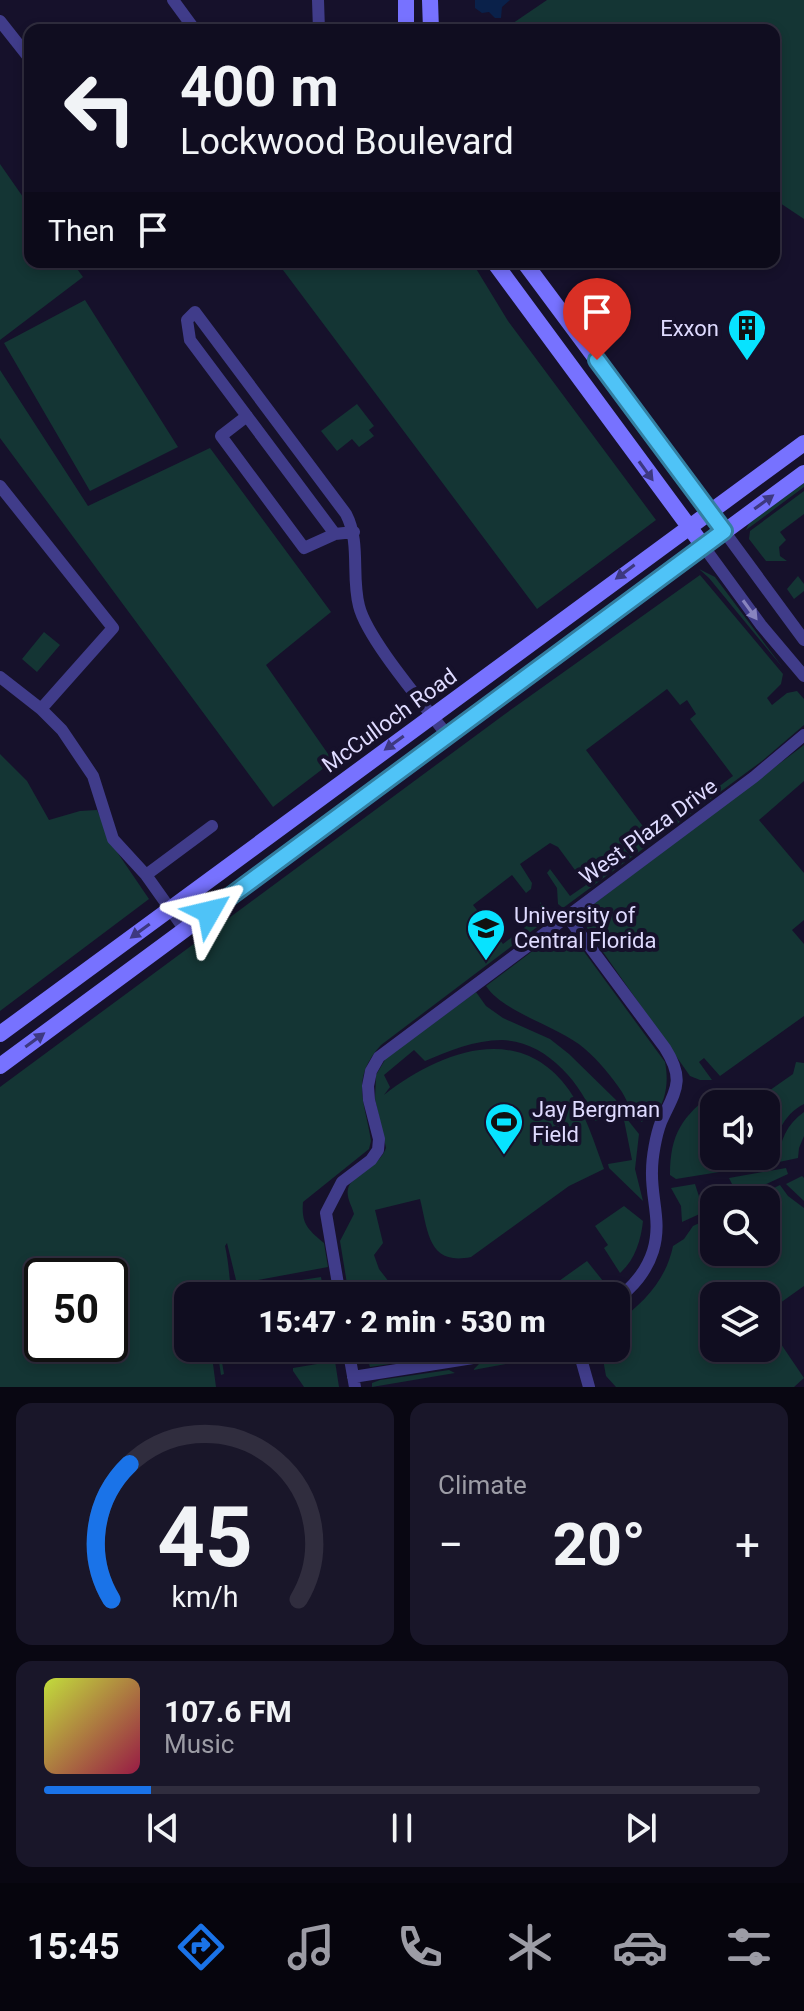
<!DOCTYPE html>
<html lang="en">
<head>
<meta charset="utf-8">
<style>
  :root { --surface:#100d20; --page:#191629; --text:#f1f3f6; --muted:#9c9ca5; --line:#302d3e; --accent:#1a73e8 }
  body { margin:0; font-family:Roboto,sans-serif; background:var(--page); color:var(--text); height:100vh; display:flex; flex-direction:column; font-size:30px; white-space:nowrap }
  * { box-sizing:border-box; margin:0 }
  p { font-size:26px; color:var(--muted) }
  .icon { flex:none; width:44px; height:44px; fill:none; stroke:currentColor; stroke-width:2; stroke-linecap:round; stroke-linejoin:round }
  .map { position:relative; height:1387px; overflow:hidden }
  .details { display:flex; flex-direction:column; gap:16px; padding:16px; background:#090712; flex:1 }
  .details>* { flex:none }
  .banner { position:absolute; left:24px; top:24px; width:756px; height:244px; border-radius:16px; box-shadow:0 4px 12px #0003,0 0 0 2px var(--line); background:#100d20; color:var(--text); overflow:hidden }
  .fabs { position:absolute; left:700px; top:1090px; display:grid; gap:16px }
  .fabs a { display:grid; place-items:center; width:80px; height:80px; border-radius:16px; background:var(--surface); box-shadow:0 4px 12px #0003,0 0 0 2px var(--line); font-size:40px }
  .speed { position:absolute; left:24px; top:1258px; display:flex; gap:16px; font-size:40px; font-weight:700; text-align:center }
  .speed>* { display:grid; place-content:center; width:104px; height:104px; border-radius:50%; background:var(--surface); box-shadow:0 4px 12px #0003,0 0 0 2px var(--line); line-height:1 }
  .speed .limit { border:4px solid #111; border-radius:12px; background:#fff; color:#111 }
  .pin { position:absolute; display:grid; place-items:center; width:68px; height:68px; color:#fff; margin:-82px -34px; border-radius:50% 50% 50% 0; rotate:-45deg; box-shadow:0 0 8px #0007 }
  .pin .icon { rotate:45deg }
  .me { position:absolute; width:88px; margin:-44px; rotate:53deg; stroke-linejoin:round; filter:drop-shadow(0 0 6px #0008) }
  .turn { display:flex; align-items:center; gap:28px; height:168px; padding:0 24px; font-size:36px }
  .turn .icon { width:104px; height:104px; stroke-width:2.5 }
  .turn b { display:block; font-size:56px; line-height:68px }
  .then { display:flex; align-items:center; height:76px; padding:0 24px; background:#0003; gap:16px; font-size:30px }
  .big { font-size:60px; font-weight:800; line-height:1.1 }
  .details .card { flex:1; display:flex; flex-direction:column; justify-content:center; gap:12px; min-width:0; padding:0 28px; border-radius:16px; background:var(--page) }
  .details .dial { align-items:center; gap:0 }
  .dial svg { height:208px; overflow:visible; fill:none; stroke:var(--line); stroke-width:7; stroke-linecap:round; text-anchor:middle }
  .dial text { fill:var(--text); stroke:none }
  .song { display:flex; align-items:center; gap:24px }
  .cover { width:96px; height:96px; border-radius:12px; background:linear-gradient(135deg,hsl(70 70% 55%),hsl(340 70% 35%)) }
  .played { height:8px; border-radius:4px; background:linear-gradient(90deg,var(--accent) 15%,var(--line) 15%) }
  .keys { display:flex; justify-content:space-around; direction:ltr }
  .heat { display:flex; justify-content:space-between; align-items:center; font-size:44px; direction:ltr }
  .details .tiles { flex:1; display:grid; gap:16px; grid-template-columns:1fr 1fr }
  .card:last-child { grid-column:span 2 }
  .trip { position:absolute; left:174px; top:1282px; width:456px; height:80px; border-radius:16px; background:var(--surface); box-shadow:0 4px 12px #0003,0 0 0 2px var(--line); font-weight:800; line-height:80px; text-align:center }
  .dock { display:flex; height:128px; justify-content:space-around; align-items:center; background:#06050d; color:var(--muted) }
  .dock .icon { width:56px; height:56px }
  .dock .active { color:var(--accent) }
  .dock b { font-size:36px; color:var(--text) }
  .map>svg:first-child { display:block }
  .green { fill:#143534; fill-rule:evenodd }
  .water { fill:#0a214a }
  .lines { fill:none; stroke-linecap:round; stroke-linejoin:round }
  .minor { stroke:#403c8a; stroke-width:12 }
  .secondary { stroke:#7772ff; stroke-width:16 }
  .oneway { fill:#3d3880 }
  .oneway2 { fill:#8884bf }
  .route-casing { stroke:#337fa1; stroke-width:20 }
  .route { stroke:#4fc3f7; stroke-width:14 }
  .labels { text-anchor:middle; stroke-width:8; stroke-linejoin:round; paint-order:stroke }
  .poi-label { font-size:22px; fill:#dfdbff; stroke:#16112b; text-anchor:start }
  .street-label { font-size:22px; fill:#dfdbff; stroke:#16112b }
</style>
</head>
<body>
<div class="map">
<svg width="804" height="1387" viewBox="0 0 804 1387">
  <rect width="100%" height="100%" fill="#16112b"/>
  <!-- green -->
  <path class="green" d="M 547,0 L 804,0 L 804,219 L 774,199 L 774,30 L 503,30 Z
    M 0,164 L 30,207 L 30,262 L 72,262 L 83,277 L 0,340 Z
    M 277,262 L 472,262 L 508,321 L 656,520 L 537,609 Z
    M 85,300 L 178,447 L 90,491 L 4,343 Z
    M 0,370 L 88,506 L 210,448 L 331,612 L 266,665 L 333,761 L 273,807 L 0,438 Z
    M 357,404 L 374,426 L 369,430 L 374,436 L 359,447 L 352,439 L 337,451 L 321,431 Z
    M 804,483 L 804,487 L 746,530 L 749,523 Z
    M 804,491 L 804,514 L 780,532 L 786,540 L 779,547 L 780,556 L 787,561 L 766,561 L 749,539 L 750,531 Z
    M 699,569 L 715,577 L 783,668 L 709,578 Z
    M 700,575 L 783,674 L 781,684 L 767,698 L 772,705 L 787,693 L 797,691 L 804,699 L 804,725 L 762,761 L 563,908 L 558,904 L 557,888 L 547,873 L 550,869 L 570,896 L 586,885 L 558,847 L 550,843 L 520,864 L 532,883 L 531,889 L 526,893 L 512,875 L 473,905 L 503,944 L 542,914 L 540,902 L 548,912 L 549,918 L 381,1045 C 350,1079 365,1101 371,1141 L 369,1149 L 303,1202 C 301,1225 309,1230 324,1243 L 328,1267 L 237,1284 L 227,1243 L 225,1246 C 229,1263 229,1278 232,1296 L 188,1296 L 188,1348 L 230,1348 L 232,1360 L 222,1362 L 224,1374 L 221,1375 L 219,1362 L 213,1364 L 216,1387 L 0,1387 L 0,1087 L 505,714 ZM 667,689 L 680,705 L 687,700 L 696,714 L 690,719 L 733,776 L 651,837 L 586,750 ZM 42,1276 L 110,1276 L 110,1344 L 42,1344 Z
    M 798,576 L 804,584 L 804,591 L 794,599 L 787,589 Z
    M 44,632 L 60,645 L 37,672 L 22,659 Z
    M 804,745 L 804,781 L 759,820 L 804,873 L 804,920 L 792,930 L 804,944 L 804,1016 L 720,1076 L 704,1058 L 699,1062 L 712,1080 L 700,1080 L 690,1076 L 589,932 L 583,918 L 591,906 Z
    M 0,754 L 27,781 L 49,820 L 80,811 L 97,810 L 115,849 L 149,899 L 0,1011 Z
    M 564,933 L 571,936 L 577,942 L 665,1062 C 669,1083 666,1099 655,1117 L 647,1114 L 642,1122 C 630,1115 629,1103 622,1092 C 612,1077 598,1060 585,1049 C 559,1026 505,1014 486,986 L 555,934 Z
    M 476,992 L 486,1006 L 503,1018 L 550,1039 L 569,1054 L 616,1100 L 623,1114 L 639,1134 L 635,1169 L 643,1201 L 609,1168 L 608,1164 L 632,1160 L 623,1115 L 595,1121 C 582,1083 546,1041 502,1040 C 474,1040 449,1051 425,1061 L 414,1050 L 384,1075 L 390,1087 L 384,1095 C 439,1052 519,1020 569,1090 C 586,1114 594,1142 604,1169 L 569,1186 L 471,1257 C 428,1266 428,1231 420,1199 L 375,1210 L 383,1243 L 374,1255 L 379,1269 L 400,1296 L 349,1296 L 340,1241 L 354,1214 C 352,1206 346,1197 348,1189 C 350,1176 378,1169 386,1148 L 375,1099 L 376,1075 L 386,1058 Z
    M 796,1062 L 804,1063 L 804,1104 C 782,1115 773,1139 774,1163 L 676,1179 L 670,1175 C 670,1134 682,1116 715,1092 L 756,1100 L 793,1074 ZM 766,1104 L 766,1156 L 714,1156 L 714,1104 Z
    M 804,1112 L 804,1136 L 799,1148 L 798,1158 L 779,1162 C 779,1141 787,1124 804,1112 Z
    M 786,1168 L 788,1174 L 732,1200 L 735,1190 L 729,1178 Z
    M 802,1176 L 804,1178 L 804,1201 L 786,1184 Z
    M 695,1184 L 704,1212 L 682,1222 L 681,1206 L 671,1188 Z
    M 715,1184 L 723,1184 L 729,1192 L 725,1199 L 714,1202 L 709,1200 L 706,1194 L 708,1188 Z
    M 780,1185 L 788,1196 L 804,1208 L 804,1286 L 766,1313 L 766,1296 L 714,1296 L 714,1348 L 766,1348 L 766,1322 L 804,1378 L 794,1387 L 616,1387 L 606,1376 L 601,1348 L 616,1348 L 616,1323 C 644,1303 666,1280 673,1246 L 684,1239 L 693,1226 L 714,1216 L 714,1252 L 766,1252 L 766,1200 L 749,1200 Z
    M 624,1206 L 643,1221 C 641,1240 635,1260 620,1273 L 604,1248 L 608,1245 L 595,1226 Z
    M 587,1261 L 607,1286 L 594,1296 L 538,1296 Z
    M 321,1277 L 324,1294 L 308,1296 L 298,1294 L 295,1281 Z
    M 291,1281 L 293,1296 L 239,1296 L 239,1291 Z
    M 294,1348 L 333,1348 L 335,1357 L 291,1363 Z
    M 378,1348 L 444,1348 L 375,1358 L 374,1354 Z
    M 469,1348 L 495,1348 L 370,1367 L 369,1364 Z
    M 551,1351 L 552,1354 L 545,1357 L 473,1370 L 479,1364 Z
    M 335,1361 L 339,1387 L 304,1387 L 293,1371 L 293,1368 Z
    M 449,1370 L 455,1373 L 372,1387 L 372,1383 L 380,1380 Z"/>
  <!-- water -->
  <path class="water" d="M 475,0 L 510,0 L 502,7 L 501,18 L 495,18 L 489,12 L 482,13 L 475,8 Z
    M 87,262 L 146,262 C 132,272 102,270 87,262 Z"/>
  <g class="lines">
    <!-- minor -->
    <path class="minor" d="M 173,0 L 195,30
      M 318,0 L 319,30
      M 0,21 L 30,59
      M 247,416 L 221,436 L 304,548 L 335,534
      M 0,486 L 113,628 L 41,709 L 0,677
      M 724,531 L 804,640
      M 354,532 L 335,534 L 190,340 L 187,320 L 195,312 L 346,514 C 361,543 351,575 359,606 C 367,639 425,706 447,735
      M 704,547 L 761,625 L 804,676
      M 41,709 L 62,730 L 93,776 L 113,839 L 146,875 L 185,930
      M 146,875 L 212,826
      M 567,916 L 665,1048 C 686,1081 675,1091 661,1122 C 656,1135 652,1157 652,1171 C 651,1199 662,1222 653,1251 C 647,1270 633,1288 616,1299
      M 340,1296 L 326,1213 L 342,1182 L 371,1160 L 378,1150 L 379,1139 L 369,1100 L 368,1086 L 371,1071 L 379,1057 L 754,777 L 804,735
      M 348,1348 L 355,1387
      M 578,1348 L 589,1387
      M 353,1377 L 536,1348"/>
    <!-- secondary -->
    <path class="secondary" d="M 406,0 L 406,30
      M 430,0 L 431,30
      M 494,262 L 704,547
      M 524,262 L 724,531
      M 0,1034 L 804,443
      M 0,1066 L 804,473"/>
  </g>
  <!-- one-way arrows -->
  <defs><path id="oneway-solid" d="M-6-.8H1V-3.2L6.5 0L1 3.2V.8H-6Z" transform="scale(2)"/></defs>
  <g class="oneway">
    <use href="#oneway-solid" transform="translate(646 471) rotate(54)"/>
    <use href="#oneway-solid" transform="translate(764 502) rotate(-36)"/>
    <use href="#oneway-solid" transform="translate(625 572) rotate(143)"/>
    <use href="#oneway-solid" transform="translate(394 743) rotate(144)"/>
    <use href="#oneway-solid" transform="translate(140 931) rotate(144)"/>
    <use href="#oneway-solid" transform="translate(35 1040) rotate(-36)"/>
  </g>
  <use class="oneway2" href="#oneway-solid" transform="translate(750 610) rotate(54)"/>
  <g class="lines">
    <defs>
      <path id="route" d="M 209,912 L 724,531 L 597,360"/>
    </defs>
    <!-- route casing -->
    <use href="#route" class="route-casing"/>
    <!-- route -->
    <use href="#route" class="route"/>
  </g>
  <!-- icons -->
  <defs>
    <symbol id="building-pin" viewBox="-11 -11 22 30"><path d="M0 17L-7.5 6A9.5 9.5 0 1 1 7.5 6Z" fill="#07e3ff" stroke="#16112b"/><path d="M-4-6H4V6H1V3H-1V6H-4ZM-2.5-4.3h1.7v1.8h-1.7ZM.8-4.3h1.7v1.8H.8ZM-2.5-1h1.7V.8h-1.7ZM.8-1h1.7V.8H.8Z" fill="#111"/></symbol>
    <symbol id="university-pin" viewBox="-11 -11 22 30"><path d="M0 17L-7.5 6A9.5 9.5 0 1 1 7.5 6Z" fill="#07e3ff" stroke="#16112b"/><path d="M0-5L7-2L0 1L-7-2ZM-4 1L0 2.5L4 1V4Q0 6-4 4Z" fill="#111"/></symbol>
    <symbol id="stadium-pin" viewBox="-11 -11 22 30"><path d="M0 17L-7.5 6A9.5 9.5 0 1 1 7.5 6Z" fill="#07e3ff" stroke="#16112b"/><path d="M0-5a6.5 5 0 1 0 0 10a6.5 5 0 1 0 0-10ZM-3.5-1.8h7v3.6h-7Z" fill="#111"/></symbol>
  </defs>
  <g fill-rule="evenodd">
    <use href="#building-pin" x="725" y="306" width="44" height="60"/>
    <use href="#university-pin" x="464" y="906" width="44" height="60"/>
    <use href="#stadium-pin" x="482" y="1100" width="44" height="60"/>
  </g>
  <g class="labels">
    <!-- poi labels -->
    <g class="poi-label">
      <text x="719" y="336" text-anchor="end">Exxon</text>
      <text x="514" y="923">University of<tspan x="514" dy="25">Central Florida</tspan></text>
      <text x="532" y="1117">Jay Bergman<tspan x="532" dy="25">Field</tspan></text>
    </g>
    <!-- street labels -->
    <g class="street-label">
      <text transform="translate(389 720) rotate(-36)" y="8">McCulloch Road</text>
      <text transform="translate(648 831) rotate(-36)" y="8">West Plaza Drive</text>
    </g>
  </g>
</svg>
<div class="fabs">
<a><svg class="icon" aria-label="sound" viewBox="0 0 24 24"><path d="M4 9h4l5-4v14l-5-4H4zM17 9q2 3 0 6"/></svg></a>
<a><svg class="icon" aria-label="search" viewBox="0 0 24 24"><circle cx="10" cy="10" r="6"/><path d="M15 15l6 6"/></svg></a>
<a><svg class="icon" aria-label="layers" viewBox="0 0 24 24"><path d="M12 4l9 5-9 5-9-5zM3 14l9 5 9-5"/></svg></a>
</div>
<div class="speed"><div class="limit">50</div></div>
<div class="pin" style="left:597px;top:360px;background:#d93025"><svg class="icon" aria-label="arrive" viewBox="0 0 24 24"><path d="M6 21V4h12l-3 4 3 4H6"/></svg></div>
<svg class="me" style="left:209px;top:912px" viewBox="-20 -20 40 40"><path d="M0-17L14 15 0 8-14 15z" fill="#4fc3f7" stroke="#fff" stroke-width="4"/></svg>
<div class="trip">15:47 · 2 min · 530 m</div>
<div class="banner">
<div class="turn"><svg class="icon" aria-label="left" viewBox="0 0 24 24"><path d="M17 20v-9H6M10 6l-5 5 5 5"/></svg><div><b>400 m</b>Lockwood Boulevard</div></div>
<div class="then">Then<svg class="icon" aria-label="arrive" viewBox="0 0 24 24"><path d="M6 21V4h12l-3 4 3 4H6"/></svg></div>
</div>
</div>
<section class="details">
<div class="tiles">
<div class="card dial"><svg viewBox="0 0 100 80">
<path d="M14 69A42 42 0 1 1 86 69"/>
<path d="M14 69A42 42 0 0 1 21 17" stroke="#1a73e8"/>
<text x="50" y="56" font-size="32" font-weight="700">45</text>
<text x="50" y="72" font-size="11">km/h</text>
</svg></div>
<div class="card"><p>Climate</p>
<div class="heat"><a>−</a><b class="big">20°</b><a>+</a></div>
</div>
<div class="card">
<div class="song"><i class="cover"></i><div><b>107.6 FM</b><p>Music</p></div></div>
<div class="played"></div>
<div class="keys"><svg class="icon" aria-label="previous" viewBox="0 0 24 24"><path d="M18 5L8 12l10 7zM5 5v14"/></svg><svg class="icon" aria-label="pause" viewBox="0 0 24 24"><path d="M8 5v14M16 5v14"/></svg><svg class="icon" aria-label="next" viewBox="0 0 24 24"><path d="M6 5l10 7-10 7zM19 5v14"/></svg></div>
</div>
</div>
</section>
<nav class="dock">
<b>15:45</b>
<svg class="icon active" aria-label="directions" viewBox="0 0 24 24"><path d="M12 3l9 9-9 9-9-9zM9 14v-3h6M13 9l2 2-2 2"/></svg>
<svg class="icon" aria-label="music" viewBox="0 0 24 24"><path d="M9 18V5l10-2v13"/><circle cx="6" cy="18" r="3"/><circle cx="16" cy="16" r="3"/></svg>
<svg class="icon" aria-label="phone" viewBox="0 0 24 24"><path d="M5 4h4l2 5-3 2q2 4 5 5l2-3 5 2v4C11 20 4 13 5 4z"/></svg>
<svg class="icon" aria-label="climate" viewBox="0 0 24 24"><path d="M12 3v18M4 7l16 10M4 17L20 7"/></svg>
<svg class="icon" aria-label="car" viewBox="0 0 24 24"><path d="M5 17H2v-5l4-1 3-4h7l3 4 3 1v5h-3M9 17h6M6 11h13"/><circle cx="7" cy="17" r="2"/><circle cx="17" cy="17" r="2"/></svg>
<svg class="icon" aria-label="filters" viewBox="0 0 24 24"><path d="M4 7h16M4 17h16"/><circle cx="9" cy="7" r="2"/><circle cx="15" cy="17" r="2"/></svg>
</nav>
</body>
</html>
